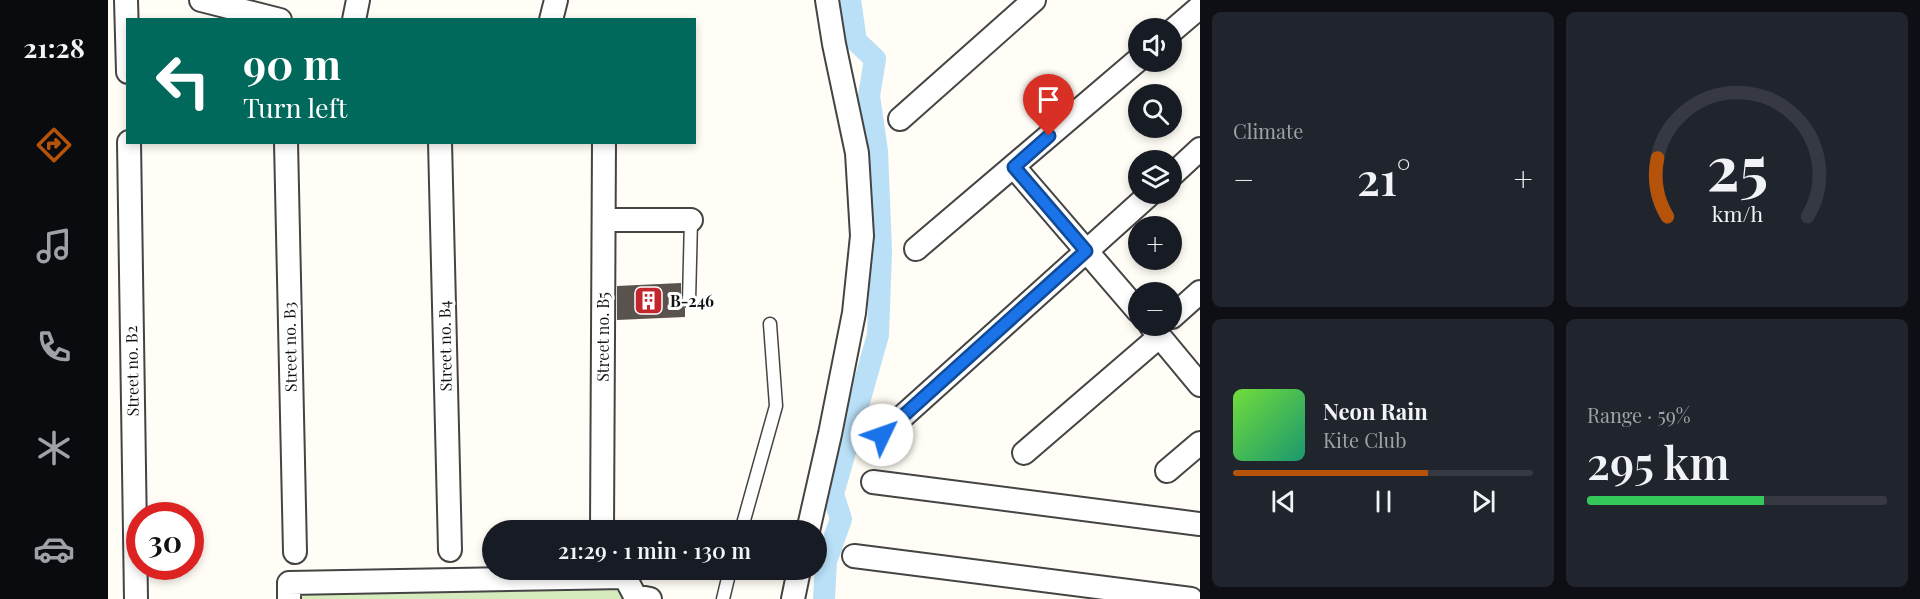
<!DOCTYPE html>
<html lang="en">
<head>
<meta charset="utf-8">
<style>
  :root { --surface:#171b24; --page:#20242c; --text:#f1f3f6; --muted:#9ea1a6; --line:#363941; --accent:#b45309 }
  body { margin:0; font-family:"Playfair Display",serif; background:var(--page); color:var(--text); height:100vh; display:flex; flex-direction:column; font-size:22px; white-space:nowrap }
  * { box-sizing:border-box; margin:0 }
  p { font-size:20px; color:var(--muted) }
  .icon { flex:none; width:33px; height:33px; fill:none; stroke:currentColor; stroke-width:2; stroke-linecap:round; stroke-linejoin:round }
  .map { position:relative; flex:1; overflow:hidden }
  .drawer { display:flex; flex-direction:column; gap:12px; padding:12px; background:#0d0f14; width:720px }
  .drawer>* { flex:none }
  .banner { position:absolute; left:18px; top:18px; width:570px; height:126px; border-radius:0px; box-shadow:0 3px 9px #0003; background:#00695c; color:#fff; overflow:hidden }
  .controls { position:absolute; left:1020px; top:18px; display:grid; gap:12px }
  .controls a { display:grid; place-items:center; width:54px; height:54px; border-radius:50%; background:var(--surface); box-shadow:0 3px 9px #0003; font-size:30px }
  .speed { position:absolute; left:18px; top:502px; display:flex; gap:12px; font-size:30px; font-weight:700; text-align:center }
  .speed>* { display:grid; place-content:center; width:78px; height:78px; border-radius:50%; background:var(--surface); box-shadow:0 3px 9px #0003; line-height:1 }
  .speed .limit { border:9px solid #d22; background:#fff; color:#111 }
  .pin { position:absolute; display:grid; place-items:center; width:51px; height:51px; color:#fff; margin:-62px -26px; border-radius:50% 50% 50% 0; rotate:-45deg; box-shadow:0 0 6px #0007 }
  .pin .icon { rotate:45deg }
  .me { position:absolute; width:66px; margin:-33px; rotate:48deg; stroke-linejoin:round; filter:drop-shadow(0 0 4px #0008) }
  .turn { display:flex; align-items:center; gap:21px; height:126px; padding:0 18px; font-size:27px }
  .turn .icon { width:78px; height:78px; stroke-width:2.5 }
  .turn b { display:block; font-size:42px; line-height:51px }
  .big { font-size:45px; font-weight:600; line-height:1.1 }
  .drawer .tile { flex:1; display:flex; flex-direction:column; justify-content:center; gap:9px; min-width:0; padding:0 21px; border-radius:9px; background:var(--page) }
  .drawer .dial { align-items:center; gap:0 }
  .dial svg { height:156px; overflow:visible; fill:none; stroke:var(--line); stroke-width:7; stroke-linecap:round; text-anchor:middle }
  .dial text { fill:var(--text); stroke:none }
  .song { display:flex; align-items:center; gap:18px }
  .cover { width:72px; height:72px; border-radius:9px; background:linear-gradient(135deg,hsl(100 70% 55%),hsl(160 70% 35%)) }
  .played { height:6px; border-radius:3px; background:linear-gradient(90deg,var(--accent) 65%,var(--line) 65%) }
  .keys { display:flex; justify-content:space-around; direction:ltr }
  .heat { display:flex; justify-content:space-between; align-items:center; font-size:33px; direction:ltr }
  .charge { height:9px; border-radius:4px; background:linear-gradient(90deg,#34c759 59%,var(--line) 0) }
  .drawer .tiles { flex:1; display:grid; gap:12px; grid-template-columns:repeat(2,1fr) }
  .trip { position:absolute; left:374px; top:520px; width:345px; height:60px; border-radius:30px; background:var(--surface); box-shadow:0 3px 9px #0003; font-weight:600; line-height:60px; text-align:center }
  main { display:flex; flex:1; min-height:0 }
  .tab-bar { display:flex; flex-direction:column; width:108px; justify-content:space-around; align-items:center; background:#090b0e; color:var(--muted) }
  .tab-bar .icon { width:42px; height:42px }
  .tab-bar .on { color:var(--accent) }
  .tab-bar b { font-size:27px; color:var(--text) }
  .map>svg:first-child { display:block }
  .green { fill:#d5ebbd }
  .lines { fill:none; stroke-linecap:round; stroke-linejoin:round }
  .canal { stroke:#b9e0f7; stroke-width:22 }
  .building { fill:#5a524d }
  .service-casing { stroke:#444; stroke-width:15 }
  .minor-casing { stroke:#444; stroke-width:26 }
  .service { stroke:#fff; stroke-width:12 }
  .minor { stroke:#fff; stroke-width:22 }
  .route-casing { stroke:#114b97; stroke-width:15 }
  .route { stroke:#1a73e8; stroke-width:10 }
  .labels { text-anchor:middle; stroke-width:6; stroke-linejoin:round; paint-order:stroke }
  .poi-label { font-size:16px; font-weight:bold; fill:#111; stroke:#fff; text-anchor:start }
  .street-label { font-size:16px; fill:#111; stroke:#fff }
</style>
</head>
<body>
<main>
<nav class="tab-bar">
<b>21:28</b>
<svg class="icon on" aria-label="directions" viewBox="0 0 24 24"><path d="M12 3l9 9-9 9-9-9zM9 14v-3h6M13 9l2 2-2 2"/></svg>
<svg class="icon" aria-label="music" viewBox="0 0 24 24"><path d="M9 18V5l10-2v13"/><circle cx="6" cy="18" r="3"/><circle cx="16" cy="16" r="3"/></svg>
<svg class="icon" aria-label="phone" viewBox="0 0 24 24"><path d="M5 4h4l2 5-3 2q2 4 5 5l2-3 5 2v4C11 20 4 13 5 4z"/></svg>
<svg class="icon" aria-label="climate" viewBox="0 0 24 24"><path d="M12 3v18M4 7l16 10M4 17L20 7"/></svg>
<svg class="icon" aria-label="car" viewBox="0 0 24 24"><path d="M5 17H2v-5l4-1 3-4h7l3 4 3 1v5h-3M9 17h6M6 11h13"/><circle cx="7" cy="17" r="2"/><circle cx="17" cy="17" r="2"/></svg>
</nav>
<div class="map">
<svg width="1092" height="599" viewBox="0 0 1092 599">
  <rect width="100%" height="100%" fill="#fffdf5"/>
  <!-- green -->
  <path class="green" d="M 518,587 L 517,599 L 191,599 L 191,591 Z"/>
  <g class="lines">
    <!-- canal -->
    <path class="canal" d="M 716,599 L 718,561 L 733,519 L 725,494 L 770,335 L 773,251 L 769,151 L 761,96 L 767,59 L 748,41 L 742,0"/>
  </g>
  <!-- building -->
  <path class="building" d="M 573,283 L 573,301 L 577,308 L 577,317 L 509,320 L 509,286 Z"/>
  <g class="lines">
    <defs>
      <path id="service" d="M 581,301 L 583,220
        M 633,531 L 668,406 L 662,324
        M 615,599 L 622,570"/>
      <path id="minor" d="M 18,0 L 20,72
        M 93,0 L 172,20
        M 246,20 L 250,0
        M 443,20 L 448,0
        M 1064,31 L 1092,7
        M 792,119 L 926,0
        M 21,142 L 28,599
        M 178,142 L 187,552
        M 332,142 L 342,550
        M 906,167 L 1030,311
        M 1064,175 L 1092,149
        M 496,220 L 583,220
        M 808,249 L 1030,60
        M 1064,317 L 1092,292
        M 1043,326 L 1092,385
        M 774,435 L 1042,194
        M 916,453 L 1052,336
        M 1059,471 L 1092,443
        M 765,482 L 1092,524
        M 494,531 L 496,142
        M 700,531 L 722,434 L 746,313 L 754,236 L 749,153 L 726,44 L 719,0
        M 746,556 L 1083,599
        M 181,599 L 181,583 L 517,577 L 527,596 L 542,599
        M 685,599 L 691,570"/>
    </defs>
    <!-- service casing -->
    <use href="#service" class="service-casing"/>
    <!-- minor casing -->
    <use href="#minor" class="minor-casing"/>
    <!-- service -->
    <use href="#service" class="service"/>
    <!-- minor -->
    <use href="#minor" class="minor"/>
  </g>
  <g class="lines">
    <defs>
      <path id="route" d="M 774,435 L 978,251 L 906,167 L 941,136"/>
    </defs>
    <!-- route casing -->
    <use href="#route" class="route-casing"/>
    <!-- route -->
    <use href="#route" class="route"/>
  </g>
  <!-- icons -->
  <defs>
    <symbol id="building-square" viewBox="-11 -11 22 22"><rect x="-9" y="-9" width="18" height="18" rx="4" fill="#c4262e" stroke="#fff"/><path d="M-4-6H4V6H1V3H-1V6H-4ZM-2.5-4.3h1.7v1.8h-1.7ZM.8-4.3h1.7v1.8H.8ZM-2.5-1h1.7V.8h-1.7ZM.8-1h1.7V.8H.8Z" fill="#fff"/></symbol>
  </defs>
  <g fill-rule="evenodd">
    <use href="#building-square" x="524" y="284" width="33" height="33"/>
  </g>
  <g class="labels">
    <!-- poi labels -->
    <g class="poi-label">
      <text x="562" y="307">B-246</text>
    </g>
    <!-- street labels -->
    <g class="street-label">
      <text transform="translate(495 337) rotate(-90)" y="6">Street no. B5</text>
      <text transform="translate(337 346) rotate(-91)" y="6">Street no. B4</text>
      <text transform="translate(182 347) rotate(-91)" y="6">Street no. B3</text>
      <text transform="translate(24 371) rotate(-91)" y="6">Street no. B2</text>
    </g>
  </g>
</svg>
<div class="controls">
<a><svg class="icon" aria-label="sound" viewBox="0 0 24 24"><path d="M4 9h4l5-4v14l-5-4H4zM17 9q2 3 0 6"/></svg></a>
<a><svg class="icon" aria-label="search" viewBox="0 0 24 24"><circle cx="10" cy="10" r="6"/><path d="M15 15l6 6"/></svg></a>
<a><svg class="icon" aria-label="layers" viewBox="0 0 24 24"><path d="M12 4l9 5-9 5-9-5zM3 14l9 5 9-5"/></svg></a>
<a>+</a>
<a>−</a>
</div>
<div class="speed"><div class="limit">30</div></div>
<div class="pin" style="left:941px;top:136px;background:#d93025"><svg class="icon" aria-label="arrive" viewBox="0 0 24 24"><path d="M6 21V4h12l-3 4 3 4H6"/></svg></div>
<svg class="me" style="left:774px;top:435px" viewBox="-20 -20 40 40"><circle r="19" fill="#fff"/><path d="M0-13L10 11 0 6-10 11z" fill="#1a73e8"/></svg>
<div class="trip">21:29 · 1 min · 130 m</div>
<div class="banner">
<div class="turn"><svg class="icon" aria-label="left" viewBox="0 0 24 24"><path d="M17 20v-9H6M10 6l-5 5 5 5"/></svg><div><b>90 m</b>Turn left</div></div>
</div>
</div>
<section class="drawer">
<div class="tiles">
<div class="tile"><p>Climate</p>
<div class="heat"><a>−</a><b class="big">21°</b><a>+</a></div>
</div>
<div class="tile dial"><svg viewBox="0 0 100 80">
<path d="M14 69A42 42 0 1 1 86 69"/>
<path d="M14 69A42 42 0 0 1 9 39" stroke="#b45309"/>
<text x="50" y="56" font-size="32" font-weight="700">25</text>
<text x="50" y="72" font-size="11">km/h</text>
</svg></div>
<div class="tile">
<div class="song"><i class="cover"></i><div><b>Neon Rain</b><p>Kite Club</p></div></div>
<div class="played"></div>
<div class="keys"><svg class="icon" aria-label="previous" viewBox="0 0 24 24"><path d="M18 5L8 12l10 7zM5 5v14"/></svg><svg class="icon" aria-label="pause" viewBox="0 0 24 24"><path d="M8 5v14M16 5v14"/></svg><svg class="icon" aria-label="next" viewBox="0 0 24 24"><path d="M6 5l10 7-10 7zM19 5v14"/></svg></div>
</div>
<div class="tile"><p>Range · 59%</p><b class="big">295 km</b><div class="charge"></div></div>
</div>
</section>
</main>
</body>
</html>
